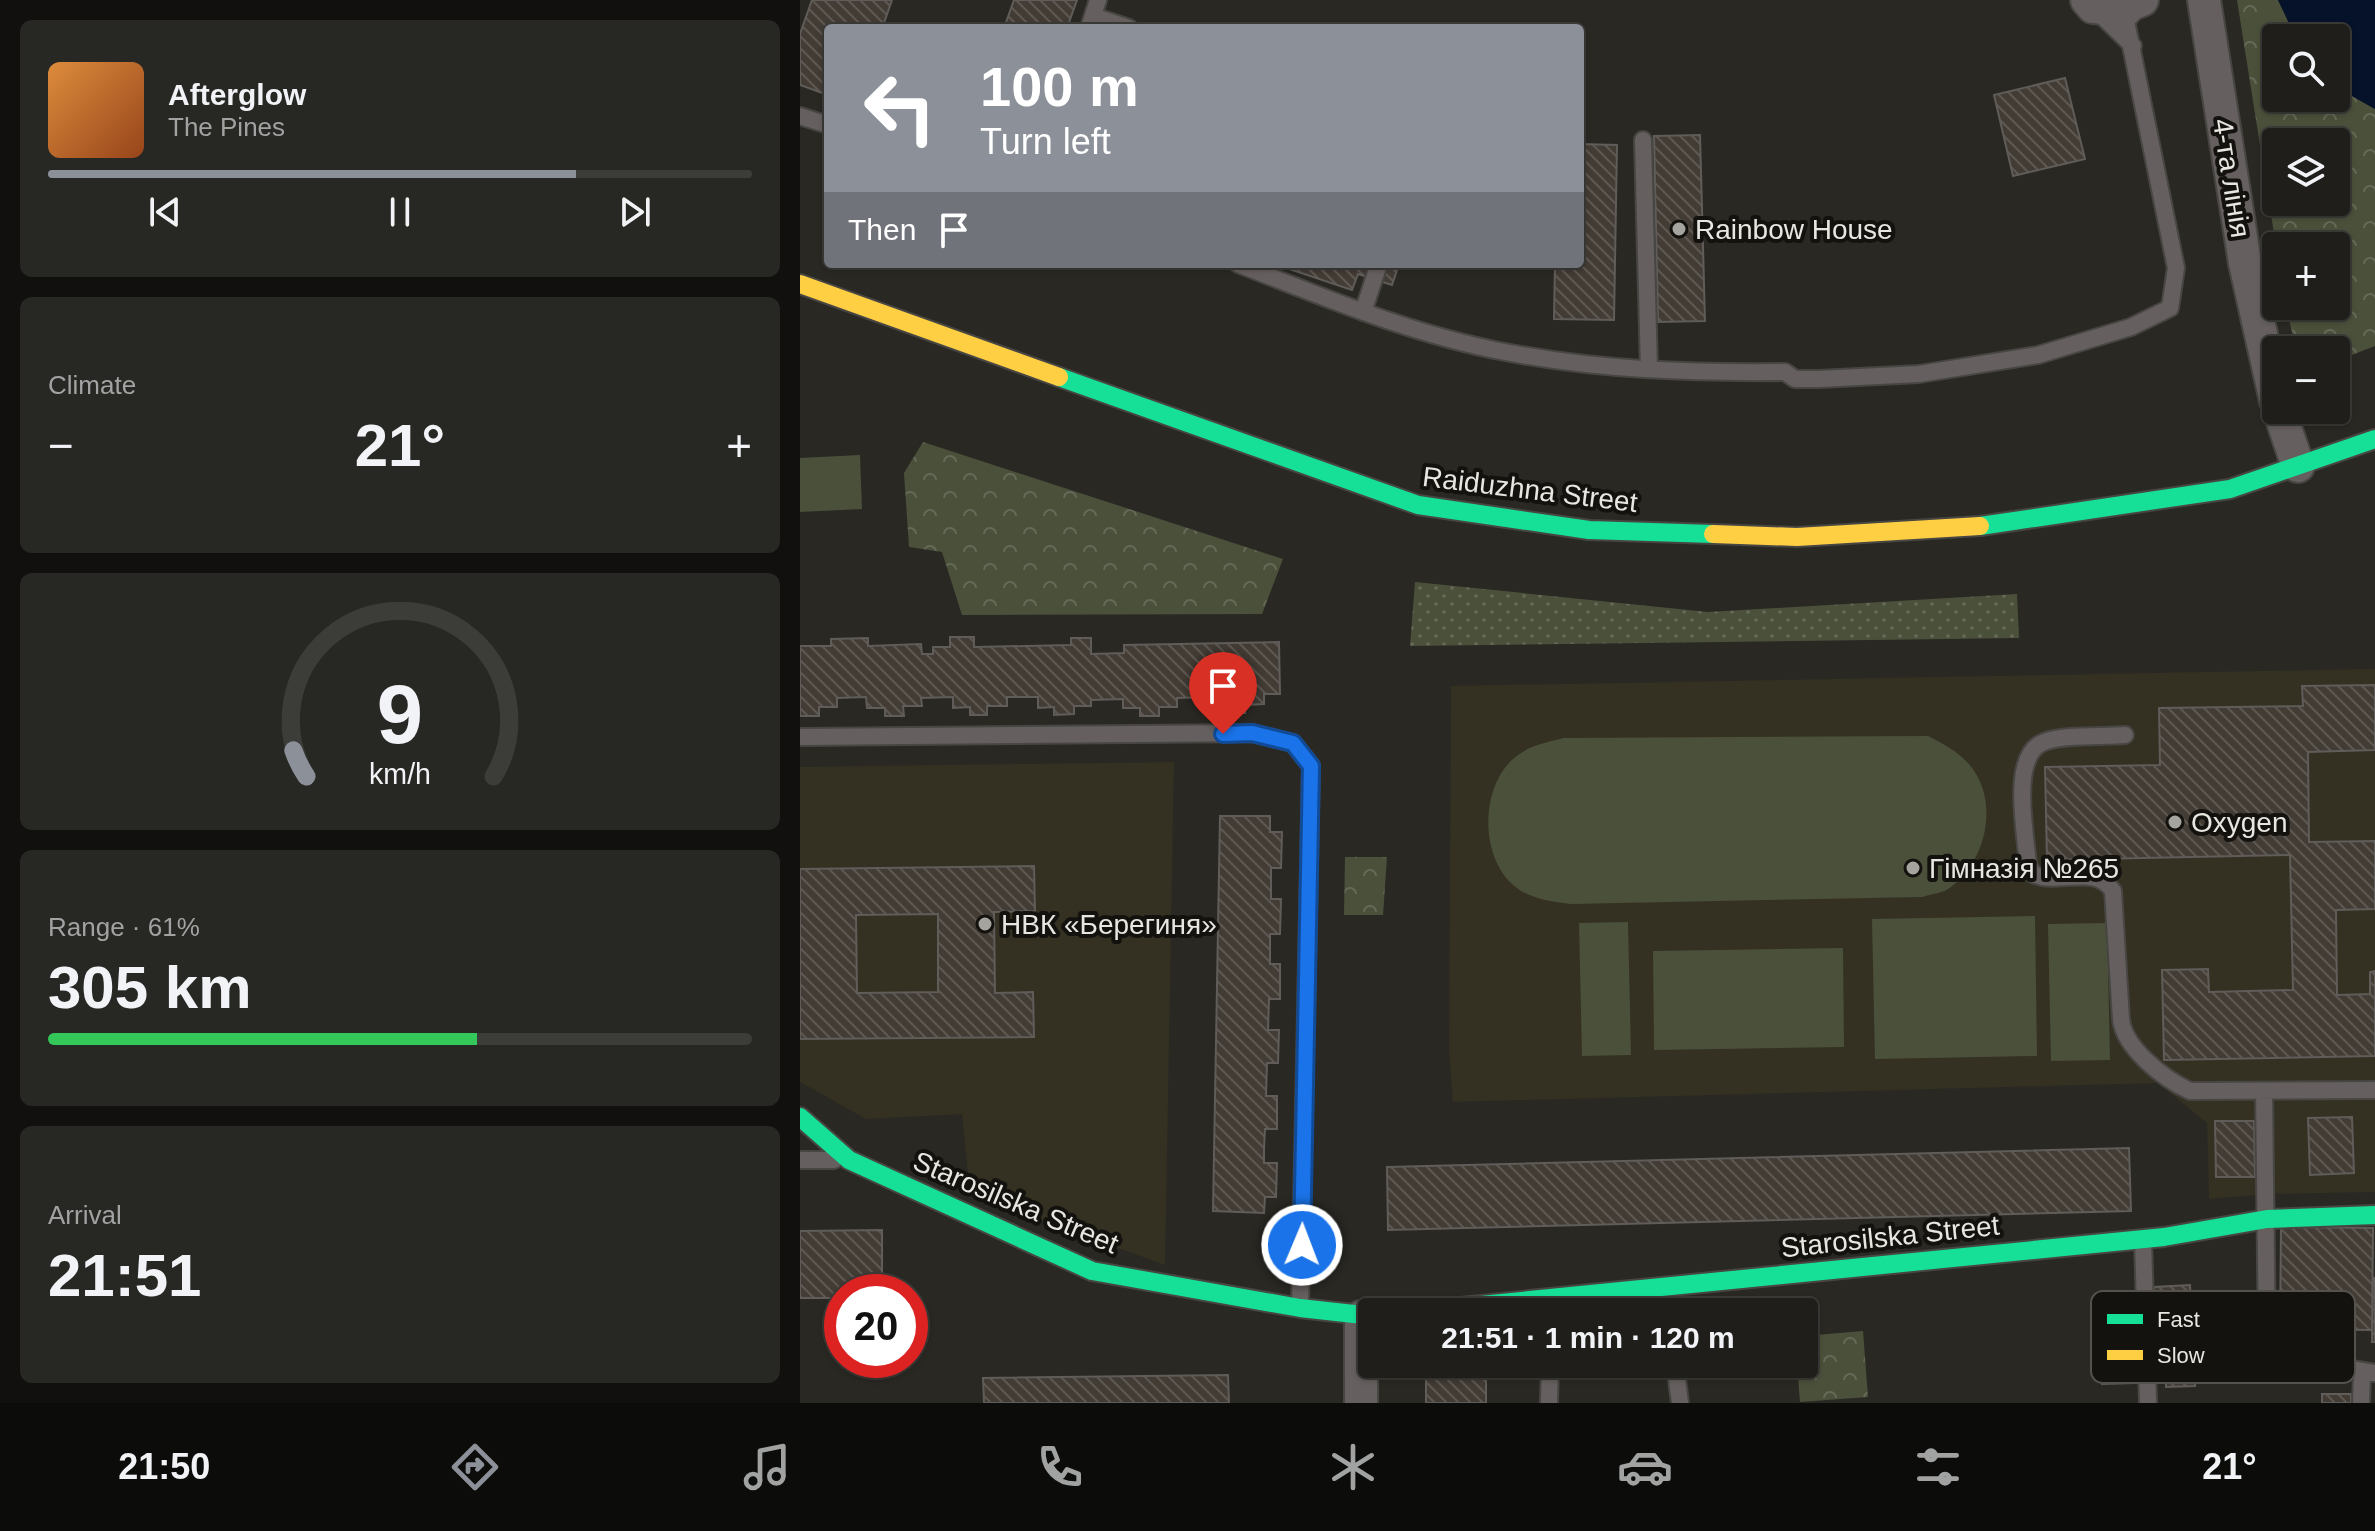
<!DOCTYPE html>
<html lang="en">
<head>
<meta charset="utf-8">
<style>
  :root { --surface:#1f1e1a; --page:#272723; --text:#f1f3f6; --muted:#a1a2a2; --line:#3c3c39; --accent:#8c9099 }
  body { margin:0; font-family:Arial,sans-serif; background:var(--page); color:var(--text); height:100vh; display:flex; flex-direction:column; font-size:30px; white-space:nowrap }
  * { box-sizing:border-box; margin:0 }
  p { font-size:26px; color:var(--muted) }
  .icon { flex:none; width:44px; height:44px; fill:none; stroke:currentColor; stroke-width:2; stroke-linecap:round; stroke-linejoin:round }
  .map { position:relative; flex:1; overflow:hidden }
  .sheet { display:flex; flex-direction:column; gap:20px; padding:20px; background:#11100e; width:800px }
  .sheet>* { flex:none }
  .banner { position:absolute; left:24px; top:24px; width:760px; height:244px; border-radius:8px; box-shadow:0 2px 6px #0004,0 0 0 2px var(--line); background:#8c9099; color:#fff; overflow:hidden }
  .tools { position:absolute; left:1462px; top:24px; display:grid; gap:16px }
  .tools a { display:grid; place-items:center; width:88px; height:88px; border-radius:8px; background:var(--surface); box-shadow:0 2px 6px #0004,0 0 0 2px var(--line); font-size:40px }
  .speed { position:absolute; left:24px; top:1274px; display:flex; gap:16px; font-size:40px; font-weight:700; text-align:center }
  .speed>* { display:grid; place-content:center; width:104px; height:104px; border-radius:50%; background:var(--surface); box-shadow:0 2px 6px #0004,0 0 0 2px var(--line); line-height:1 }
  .speed .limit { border:12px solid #d22; background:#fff; color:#111 }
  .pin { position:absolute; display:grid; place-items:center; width:68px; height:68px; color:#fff; margin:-82px -34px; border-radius:50% 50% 50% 0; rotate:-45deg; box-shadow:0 0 8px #0007 }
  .pin .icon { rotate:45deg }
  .me { position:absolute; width:88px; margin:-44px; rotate:1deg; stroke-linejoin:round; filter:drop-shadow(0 0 6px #0008) }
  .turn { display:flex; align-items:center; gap:28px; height:168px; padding:0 24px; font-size:36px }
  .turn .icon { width:104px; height:104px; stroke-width:2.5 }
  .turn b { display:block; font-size:56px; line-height:68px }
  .then { display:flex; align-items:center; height:76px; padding:0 24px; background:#0003; gap:16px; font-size:30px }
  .big { font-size:60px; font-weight:700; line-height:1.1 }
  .sheet .widget { flex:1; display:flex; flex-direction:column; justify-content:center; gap:12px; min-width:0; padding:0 28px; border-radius:12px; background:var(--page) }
  .sheet .dial { align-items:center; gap:0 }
  .dial svg { height:208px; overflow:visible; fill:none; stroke:var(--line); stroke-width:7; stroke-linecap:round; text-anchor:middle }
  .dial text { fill:var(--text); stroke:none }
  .song { display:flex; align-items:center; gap:24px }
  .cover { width:96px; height:96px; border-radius:12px; background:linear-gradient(135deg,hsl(30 70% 55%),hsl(20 70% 35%)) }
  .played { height:8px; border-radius:4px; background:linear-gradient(90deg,var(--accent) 75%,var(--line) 75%) }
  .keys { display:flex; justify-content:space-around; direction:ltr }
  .heat { display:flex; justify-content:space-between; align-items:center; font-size:44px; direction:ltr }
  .charge { height:12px; border-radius:6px; background:linear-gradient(90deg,#34c759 61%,var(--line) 0) }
  .trip { position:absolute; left:558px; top:1298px; width:460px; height:80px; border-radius:8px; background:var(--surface); box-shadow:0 2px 6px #0004,0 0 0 2px var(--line); font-weight:700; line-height:80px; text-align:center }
  .tabs { display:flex; height:128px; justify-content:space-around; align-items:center; background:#0c0c0a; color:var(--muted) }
  .tabs .icon { width:56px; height:56px }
  .tabs .on { color:var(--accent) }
  .tabs b { font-size:36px; color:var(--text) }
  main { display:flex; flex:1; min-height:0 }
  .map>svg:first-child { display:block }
  .built { fill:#343022 }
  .grass { fill:url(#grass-dots) }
  .park { fill:url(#park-crowns); fill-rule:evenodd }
  .garden { fill:#4b503b }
  .water { fill:#06122a }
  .building { fill:url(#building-back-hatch); stroke:#5f5c59; stroke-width:2; fill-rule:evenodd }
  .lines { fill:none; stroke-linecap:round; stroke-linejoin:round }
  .lane-casing { stroke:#474642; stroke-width:20 }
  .street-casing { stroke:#474642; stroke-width:36 }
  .fast-casing { stroke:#474642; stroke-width:22 }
  .slow-casing { stroke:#474642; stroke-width:22 }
  .lane { stroke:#655f5f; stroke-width:16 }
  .street { stroke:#655f5f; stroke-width:32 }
  .fast { stroke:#16e098; stroke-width:18 }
  .slow { stroke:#ffcf43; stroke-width:18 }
  .route-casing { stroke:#114b97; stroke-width:20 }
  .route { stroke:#1a73e8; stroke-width:14 }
  .poi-dot { fill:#a5a49e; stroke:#13120e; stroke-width:3 }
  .labels { text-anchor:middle; stroke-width:8; stroke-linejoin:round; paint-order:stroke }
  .street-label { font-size:28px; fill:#e8e6e0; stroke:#13120e }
  .poi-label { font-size:28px; fill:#e8e6e0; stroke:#13120e; text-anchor:start }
  .key { fill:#13120e; stroke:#53524d; stroke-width:2 }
  .key-label { font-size:22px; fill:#e8e6e0 }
</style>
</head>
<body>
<main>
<section class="sheet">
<div class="widget">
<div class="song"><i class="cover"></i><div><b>Afterglow</b><p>The Pines</p></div></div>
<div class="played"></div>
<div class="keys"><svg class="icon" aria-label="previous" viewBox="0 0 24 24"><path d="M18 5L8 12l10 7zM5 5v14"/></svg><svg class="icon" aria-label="pause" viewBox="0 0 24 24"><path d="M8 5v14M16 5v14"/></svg><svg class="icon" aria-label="next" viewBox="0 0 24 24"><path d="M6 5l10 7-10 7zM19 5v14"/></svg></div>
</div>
<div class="widget"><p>Climate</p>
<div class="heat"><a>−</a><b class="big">21°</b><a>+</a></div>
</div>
<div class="widget dial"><svg viewBox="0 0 100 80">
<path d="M14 69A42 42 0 1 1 86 69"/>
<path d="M14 69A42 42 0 0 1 9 59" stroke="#8c9099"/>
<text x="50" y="56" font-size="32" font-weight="700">9</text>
<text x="50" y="72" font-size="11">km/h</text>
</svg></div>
<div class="widget"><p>Range · 61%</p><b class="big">305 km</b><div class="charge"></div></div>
<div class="widget"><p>Arrival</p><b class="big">21:51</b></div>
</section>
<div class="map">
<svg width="1575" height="1403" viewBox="0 0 1575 1403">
  <defs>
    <pattern id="grass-dots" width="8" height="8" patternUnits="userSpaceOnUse" patternTransform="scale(2)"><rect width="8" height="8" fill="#4b503b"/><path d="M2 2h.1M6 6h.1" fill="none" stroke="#656957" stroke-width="1.8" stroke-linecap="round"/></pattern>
    <pattern id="park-crowns" width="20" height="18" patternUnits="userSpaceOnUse" patternTransform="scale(2)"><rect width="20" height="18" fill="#4b503b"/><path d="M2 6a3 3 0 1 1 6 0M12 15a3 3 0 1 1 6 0" fill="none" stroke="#656957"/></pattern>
    <pattern id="building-back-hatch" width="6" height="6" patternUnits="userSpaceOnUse" patternTransform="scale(2)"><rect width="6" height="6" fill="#433c35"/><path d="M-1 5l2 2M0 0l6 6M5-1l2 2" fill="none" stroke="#5e5852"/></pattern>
  </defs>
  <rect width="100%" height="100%" fill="#292823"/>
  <!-- built -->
  <path class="built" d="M 1575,669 L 1575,1192 L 1466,1194 L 1409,1199 L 1407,1123 L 1358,1083 L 653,1102 L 649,1051 L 651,686 Z
    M 374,762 L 365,1265 L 170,1194 L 162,1114 L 66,1119 L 0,1082 L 0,767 Z"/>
  <!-- grass -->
  <path class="grass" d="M 615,582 L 908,612 L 1217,594 L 1219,638 L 610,646 Z"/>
  <!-- park -->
  <path class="park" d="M 1437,0 L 1478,0 L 1496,38 L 1476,38 L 1476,98 L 1536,98 L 1536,87 L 1575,109 L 1575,346 L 1536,361 L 1536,350 L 1496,350 L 1486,306 L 1536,306 L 1536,246 L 1476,246 ZM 1476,142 L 1536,142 L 1536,202 L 1476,202 Z
    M 123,442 L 483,559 L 462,614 L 162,615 L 142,552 L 109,547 L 104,473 Z
    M 545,857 L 587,857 L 583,915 L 544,915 Z
    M 1063,1331 L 1068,1397 L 1000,1402 L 997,1364 L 1004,1364 L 1004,1336 Z"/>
  <!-- garden -->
  <path class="garden" d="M 60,455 L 62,509 L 0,512 L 0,458 Z
    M 1128,736 C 1144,744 1157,751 1169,764 C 1200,800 1187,860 1151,887 C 1144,893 1131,894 1122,897 L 770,904 C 749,901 728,899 712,884 C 679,854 680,782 718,755 C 731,745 748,742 764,738 Z
    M 1235,916 L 1237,1056 L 1075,1059 L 1072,919 Z
    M 828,922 L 831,1055 L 782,1056 L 779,923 Z
    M 1307,923 L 1310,1060 L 1251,1061 L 1248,924 Z
    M 1043,948 L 1044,1047 L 854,1050 L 853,951 Z"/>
  <!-- water -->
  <path class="water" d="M 1478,0 L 1575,0 L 1575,109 L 1536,87 L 1536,38 L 1496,38 Z"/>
  <!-- building -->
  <path class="building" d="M 12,0 L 92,0 L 84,23 L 97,28 L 28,28 L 28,95 L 0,85 L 0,34 Z
    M 214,0 L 277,0 L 267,28 L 204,28 Z
    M 1265,78 L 1285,159 L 1213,176 L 1194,95 Z
    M 900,135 L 905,321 L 858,322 L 854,136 Z
    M 780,144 L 817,145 L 814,320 L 754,319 L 755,264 L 780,264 Z
    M 491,264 L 599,264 L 592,285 L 558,274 L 552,290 L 489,269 Z
    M 150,637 L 174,637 L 174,647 L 271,645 L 271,638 L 291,638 L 291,654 L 324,653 L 324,645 L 479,642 L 480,694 L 464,694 L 464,704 L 445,705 L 445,713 L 426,713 L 426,704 L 410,705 L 409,697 L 377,698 L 377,707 L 359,707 L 359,716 L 340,716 L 340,708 L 323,708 L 323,699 L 291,700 L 291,706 L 274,706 L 274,714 L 254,715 L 254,707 L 238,708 L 238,697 L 207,697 L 207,706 L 187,706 L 187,715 L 170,715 L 170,707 L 153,708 L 153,697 L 121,698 L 122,706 L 103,706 L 104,716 L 85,716 L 85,708 L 67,708 L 66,697 L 37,698 L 37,707 L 19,707 L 19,716 L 0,716 L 0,646 L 31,646 L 31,639 L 68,638 L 68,646 L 121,644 L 122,654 L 133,654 L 133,647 L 150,647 Z
    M 1575,685 L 1575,750 L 1508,752 L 1509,842 L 1575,841 L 1575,909 L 1536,910 L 1537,995 L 1570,994 L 1570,972 L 1575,971 L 1575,1056 L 1364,1060 L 1362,970 L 1408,969 L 1409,992 L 1493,990 L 1490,855 L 1247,860 L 1245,767 L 1360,765 L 1359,708 L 1503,706 L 1502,686 Z
    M 420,816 L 470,816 L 470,832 L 482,832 L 481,868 L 471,868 L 471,899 L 481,899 L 480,934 L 470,934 L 470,964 L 480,964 L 480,999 L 469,999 L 468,1030 L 479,1030 L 478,1063 L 467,1063 L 466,1096 L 477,1096 L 477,1129 L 465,1129 L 464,1149 L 464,1163 L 477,1163 L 476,1197 L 465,1197 L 464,1213 L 413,1211 Z
    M 234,866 L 235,911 L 194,912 L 195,993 L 233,992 L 234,1037 L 0,1039 L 0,869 ZM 138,914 L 138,992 L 57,993 L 56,915 Z
    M 1552,1117 L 1554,1173 L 1510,1175 L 1508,1118 Z
    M 1415,1121 L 1454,1121 L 1455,1177 L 1416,1177 Z
    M 1329,1148 L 1331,1211 L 588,1230 L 587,1167 Z
    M 1481,1227 L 1573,1228 L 1572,1330 L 1480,1329 Z
    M 82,1230 L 82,1292 L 42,1292 L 42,1298 L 0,1298 L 0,1231 Z
    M 1573,1278 L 1575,1278 L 1575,1342 L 1572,1342 Z
    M 1390,1285 L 1391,1306 L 1355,1307 L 1354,1287 Z
    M 1300,1308 L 1332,1308 L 1334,1383 L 1302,1384 Z
    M 1394,1340 L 1395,1386 L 1366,1387 L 1365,1341 Z
    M 428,1375 L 429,1403 L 184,1403 L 183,1378 Z
    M 626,1379 L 686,1379 L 686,1403 L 626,1403 Z
    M 1522,1394 L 1551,1394 L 1551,1403 L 1522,1403 Z"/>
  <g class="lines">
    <defs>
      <path id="lane" d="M 1295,9 L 1333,46
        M 293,16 L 329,28
        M 289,28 L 298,0
        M 0,116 L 28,125
        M 843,140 L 849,369
        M 438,264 C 523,297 614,335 705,352 C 798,370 891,373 985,372 L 995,379 L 1019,379 L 1119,374 L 1238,355 L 1331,327 L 1370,308 L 1376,268 L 1326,21 L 1339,7
        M 563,312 L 579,264
        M 1325,735 C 1304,737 1263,734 1244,742 C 1209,755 1226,835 1228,865 L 1233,874 C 1257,886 1295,863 1313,891 L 1321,1019 C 1324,1048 1364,1079 1390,1091 L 1575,1090
        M 0,737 L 452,733 L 493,743 L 511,766 L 500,1307
        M 1464,1091 L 1467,1346 L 1482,1357 L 1575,1373
        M 0,1160 L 34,1160
        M 1343,1241 L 1348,1403
        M 875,1364 L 880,1403
        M 749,1403 L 750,1364
        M 1561,1403 L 1562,1373"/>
      <path id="street" d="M 1287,0 L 1293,7 L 1318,9 L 1342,0
        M 1404,0 L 1445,263 L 1476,401
        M 1479,410 L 1498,466
        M 561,1317 L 561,1403"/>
      <path id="fast" d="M 259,377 L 618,505 L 789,530 L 913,534
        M 1180,526 L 1430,489 L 1575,439
        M 0,1117 L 49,1160 L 292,1271 L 500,1308 L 572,1316
        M 610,1312 L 1364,1237 L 1467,1219 L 1575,1215"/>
      <path id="slow" d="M 0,284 L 259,377
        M 913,534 L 997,537 L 1180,526"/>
    </defs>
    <!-- lane casing -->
    <use href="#lane" class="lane-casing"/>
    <!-- street casing -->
    <use href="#street" class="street-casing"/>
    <!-- fast casing -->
    <use href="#fast" class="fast-casing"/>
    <!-- slow casing -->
    <use href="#slow" class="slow-casing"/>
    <!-- lane -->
    <use href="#lane" class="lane"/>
    <!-- street -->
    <use href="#street" class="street"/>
    <!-- fast -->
    <use href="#fast" class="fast"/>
    <!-- slow -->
    <use href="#slow" class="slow"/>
  </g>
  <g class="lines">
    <defs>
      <path id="route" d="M 423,734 L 452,733 L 493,743 L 511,766 L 502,1245"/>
    </defs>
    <!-- route casing -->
    <use href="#route" class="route-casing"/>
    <!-- route -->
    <use href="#route" class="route"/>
  </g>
  <!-- markers -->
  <g class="poi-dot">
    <circle cx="879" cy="229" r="8"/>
    <circle cx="1375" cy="822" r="8"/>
    <circle cx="1113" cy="868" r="8"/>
    <circle cx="185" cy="924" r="8"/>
  </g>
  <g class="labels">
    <!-- street labels -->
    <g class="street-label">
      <text transform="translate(1432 178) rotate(81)" y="10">4-та лінія</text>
      <text transform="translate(730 489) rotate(7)" y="10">Raiduzhna Street</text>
      <text transform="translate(216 1202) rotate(23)" y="10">Starosilska Street</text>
      <text transform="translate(1090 1236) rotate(-6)" y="10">Starosilska Street</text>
    </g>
    <!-- poi labels -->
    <g class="poi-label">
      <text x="895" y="239">Rainbow House</text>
      <text x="1391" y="832">Oxygen</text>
      <text x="1129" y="878">Гімназія №265</text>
      <text x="201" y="934">НВК «Берегиня»</text>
    </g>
  </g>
  <!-- legend -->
  <rect x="1291" y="1291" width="264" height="92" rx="12" class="key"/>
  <rect x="1307" y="1314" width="36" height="10" fill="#16e098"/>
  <rect x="1307" y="1350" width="36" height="10" fill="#ffcf43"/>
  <g class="key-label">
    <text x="1357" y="1327">Fast</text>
    <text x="1357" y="1363">Slow</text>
  </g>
</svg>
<div class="tools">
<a><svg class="icon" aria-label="search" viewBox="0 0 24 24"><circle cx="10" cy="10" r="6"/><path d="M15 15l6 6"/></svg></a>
<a><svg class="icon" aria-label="layers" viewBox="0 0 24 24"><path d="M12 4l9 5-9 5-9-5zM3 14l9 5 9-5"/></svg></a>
<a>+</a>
<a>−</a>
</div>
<div class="speed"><div class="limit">20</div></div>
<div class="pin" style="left:423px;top:734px;background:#d93025"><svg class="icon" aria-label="arrive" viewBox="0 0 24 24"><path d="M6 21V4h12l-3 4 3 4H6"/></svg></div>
<svg class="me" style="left:502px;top:1245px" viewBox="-20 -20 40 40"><circle r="17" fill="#1a73e8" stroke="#fff" stroke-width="3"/><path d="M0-11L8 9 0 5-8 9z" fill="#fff"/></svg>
<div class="trip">21:51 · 1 min · 120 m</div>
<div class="banner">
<div class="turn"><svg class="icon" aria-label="left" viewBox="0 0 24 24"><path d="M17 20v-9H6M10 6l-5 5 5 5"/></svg><div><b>100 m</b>Turn left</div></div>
<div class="then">Then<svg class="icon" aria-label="arrive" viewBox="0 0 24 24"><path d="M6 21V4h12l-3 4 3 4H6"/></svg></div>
</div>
</div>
</main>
<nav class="tabs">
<b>21:50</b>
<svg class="icon on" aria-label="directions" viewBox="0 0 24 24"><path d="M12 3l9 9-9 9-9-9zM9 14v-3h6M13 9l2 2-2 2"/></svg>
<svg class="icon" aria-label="music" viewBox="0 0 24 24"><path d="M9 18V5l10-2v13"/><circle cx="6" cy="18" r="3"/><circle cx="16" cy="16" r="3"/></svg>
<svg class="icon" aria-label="phone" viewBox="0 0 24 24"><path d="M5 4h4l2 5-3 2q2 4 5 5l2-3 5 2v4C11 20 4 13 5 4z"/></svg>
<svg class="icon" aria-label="climate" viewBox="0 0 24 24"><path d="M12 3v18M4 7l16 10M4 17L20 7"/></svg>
<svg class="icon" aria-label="car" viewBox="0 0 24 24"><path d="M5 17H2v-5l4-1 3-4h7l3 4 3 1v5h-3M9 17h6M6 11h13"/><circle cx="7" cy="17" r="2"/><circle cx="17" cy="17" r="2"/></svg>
<svg class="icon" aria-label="filters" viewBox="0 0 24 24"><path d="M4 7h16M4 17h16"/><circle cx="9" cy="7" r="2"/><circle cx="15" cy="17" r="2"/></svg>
<b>21°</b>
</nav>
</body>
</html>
